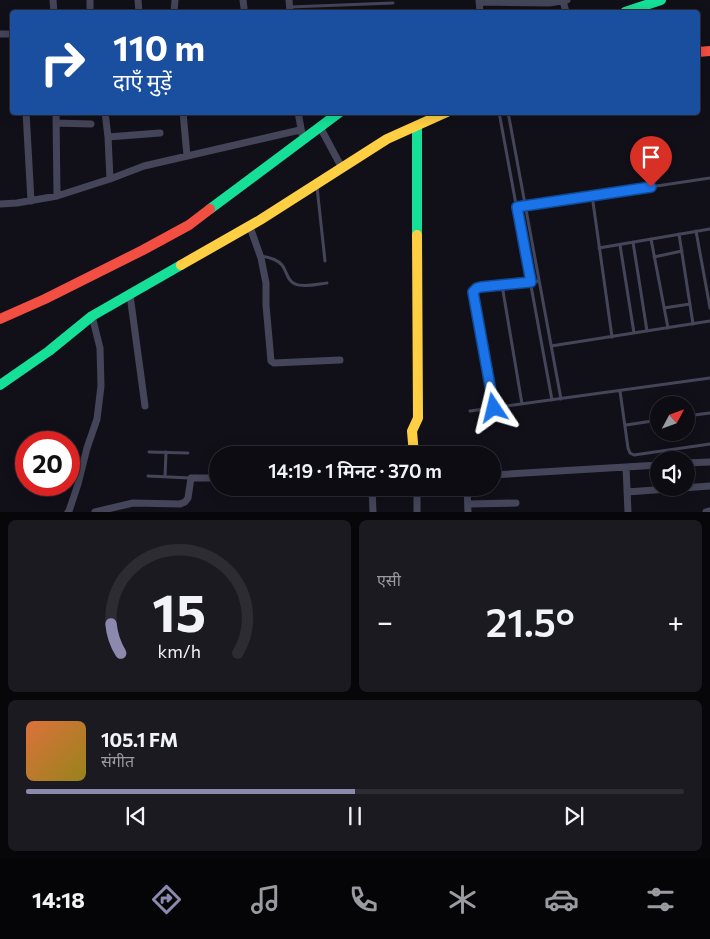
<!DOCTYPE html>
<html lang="hi">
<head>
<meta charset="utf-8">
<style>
  :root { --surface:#0d0c13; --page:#1b1a21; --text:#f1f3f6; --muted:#9a9ba0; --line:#2d2c33; --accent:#8b89ae }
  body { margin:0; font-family:Commissioner,"Noto Sans Devanagari",sans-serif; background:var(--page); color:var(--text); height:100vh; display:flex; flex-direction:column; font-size:19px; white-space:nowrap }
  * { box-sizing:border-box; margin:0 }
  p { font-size:16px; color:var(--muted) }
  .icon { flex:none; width:28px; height:28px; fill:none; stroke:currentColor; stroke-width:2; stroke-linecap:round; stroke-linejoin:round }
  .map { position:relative; height:512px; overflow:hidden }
  .panel { display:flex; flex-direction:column; gap:8px; padding:8px; background:#07070a; flex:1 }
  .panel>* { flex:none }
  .top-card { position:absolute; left:10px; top:10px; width:690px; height:105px; border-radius:5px; box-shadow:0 2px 12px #0003,0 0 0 1px var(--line); background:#1a4fa0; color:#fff; overflow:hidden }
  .needle { width:32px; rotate:49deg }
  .fabs { position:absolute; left:650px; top:396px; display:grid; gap:10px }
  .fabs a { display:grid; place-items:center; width:45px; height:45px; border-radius:50%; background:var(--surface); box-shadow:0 2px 12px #0003,0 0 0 1px var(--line); font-size:25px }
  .speed { position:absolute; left:15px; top:431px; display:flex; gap:10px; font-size:25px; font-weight:700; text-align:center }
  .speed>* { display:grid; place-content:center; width:65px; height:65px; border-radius:50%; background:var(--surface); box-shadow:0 2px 12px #0003,0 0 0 1px var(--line); line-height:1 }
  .speed .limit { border:8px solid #d22; background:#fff; color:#111 }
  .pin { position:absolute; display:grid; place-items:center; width:42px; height:42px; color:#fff; margin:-51px -21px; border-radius:50% 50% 50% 0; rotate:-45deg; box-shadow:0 0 5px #0007 }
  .pin .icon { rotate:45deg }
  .me { position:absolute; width:55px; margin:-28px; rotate:350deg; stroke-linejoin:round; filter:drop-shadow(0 0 4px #0008) }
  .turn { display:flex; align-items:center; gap:18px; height:105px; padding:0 20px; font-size:22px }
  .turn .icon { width:65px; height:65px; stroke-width:2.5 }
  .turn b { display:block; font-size:35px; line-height:42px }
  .big { font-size:38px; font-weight:600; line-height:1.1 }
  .panel .tile { flex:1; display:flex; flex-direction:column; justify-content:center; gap:8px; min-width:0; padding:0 18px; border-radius:8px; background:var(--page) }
  .panel .dial { align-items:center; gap:0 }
  .dial svg { height:130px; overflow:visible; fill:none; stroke:var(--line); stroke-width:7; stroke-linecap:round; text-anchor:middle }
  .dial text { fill:var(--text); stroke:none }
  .song { display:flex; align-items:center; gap:15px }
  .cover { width:60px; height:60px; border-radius:8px; background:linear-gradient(135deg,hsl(20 70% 55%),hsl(50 70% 35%)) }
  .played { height:5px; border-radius:2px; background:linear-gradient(90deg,var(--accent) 50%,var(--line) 50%) }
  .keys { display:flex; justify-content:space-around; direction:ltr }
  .heat { display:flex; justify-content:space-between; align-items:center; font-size:28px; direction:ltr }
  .panel .tiles { flex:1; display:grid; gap:8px; grid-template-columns:1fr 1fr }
  .tile:last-child { grid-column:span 2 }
  .trip { position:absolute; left:209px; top:446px; width:292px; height:50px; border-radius:25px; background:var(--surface); box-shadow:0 2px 12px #0003,0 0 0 1px var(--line); font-weight:600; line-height:50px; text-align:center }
  .dock { display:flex; height:80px; justify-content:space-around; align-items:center; background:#050508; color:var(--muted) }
  .dock .icon { width:35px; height:35px }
  .dock .active { color:var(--accent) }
  .dock b { font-size:22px; color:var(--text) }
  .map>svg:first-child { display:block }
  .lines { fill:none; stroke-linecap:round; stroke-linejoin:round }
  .lane { stroke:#45455a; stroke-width:3 }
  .street { stroke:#45455a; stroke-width:7 }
  .fast { stroke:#16e098; stroke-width:10 }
  .slow { stroke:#ffcf43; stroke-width:10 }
  .jam { stroke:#f24e42; stroke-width:10 }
  .route-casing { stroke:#114b97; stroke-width:12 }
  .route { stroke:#1a73e8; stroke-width:9 }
</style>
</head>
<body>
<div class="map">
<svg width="710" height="512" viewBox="0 0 710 512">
  <rect width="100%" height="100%" fill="#111019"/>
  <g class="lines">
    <!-- lane -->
    <path class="lane" d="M 290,7 L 393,3
      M 499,112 L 552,400
      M 508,112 L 561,399
      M 317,187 L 325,261
      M 592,195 L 612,337
      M 517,207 L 710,178
      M 696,231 L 710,308
      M 679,234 L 693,324
      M 651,239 L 668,328
      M 633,242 L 647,331
      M 620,245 L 634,333
      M 599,248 L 710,229
      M 261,256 C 268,257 277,259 282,265 C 287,271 287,281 295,284 C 304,288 318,284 327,283
      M 654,257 L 682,251
      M 502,285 L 522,404
      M 664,308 L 690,304
      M 551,346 L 710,321
      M 620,391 L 628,448 L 630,453 L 634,455 L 710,444
      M 494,408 L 473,292 L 477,288 L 481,287 L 539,281
      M 470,411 L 710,378
      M 686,416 L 710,413
      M 626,425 L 659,420
      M 149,452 L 188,453
      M 148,476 L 190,478
      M 165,477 L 166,452"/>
    <!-- street -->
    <path class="street" d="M 53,0 L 54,12
      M 90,0 L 90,12
      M 138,0 L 139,12
      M 243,0 L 244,8
      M 289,0 L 290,12
      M 479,0 L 480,12
      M 549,0 L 549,3 L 567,0
      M 563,1 L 566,12
      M 479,2 L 549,3
      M 174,12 L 175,0
      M 0,34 L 12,34
      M 26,112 L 31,201
      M 56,112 L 57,196
      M 105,112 L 108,137 L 110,179
      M 183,112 L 187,156
      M 298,112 L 302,134
      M 56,123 L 91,124
      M 320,127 L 342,168
      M 108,137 L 160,133
      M 0,204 L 17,203 L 57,196 L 110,179 L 144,166 L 300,130
      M 250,227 L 261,258 L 266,283 L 266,305 L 271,361 L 274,363 L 340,360
      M 130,295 L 145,406
      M 686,463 L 710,462
      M 626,467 L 628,512
      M 492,475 L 659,465
      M 254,488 L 262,490 L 307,488
      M 372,488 L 373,512
      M 417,488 L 417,512
      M 467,488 L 468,512
      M 627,492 L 710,486
      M 468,504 L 516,503
      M 68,512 L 69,511 L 78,484 L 87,448 L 97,419 L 101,386 L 100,348 L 92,316
      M 95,512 L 133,503 L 180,504 L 185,502 L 188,498 L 191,478 L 218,478
      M 706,512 L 710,511"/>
    <!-- fast -->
    <path class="fast" d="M 625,12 L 661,0
      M 417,126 L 417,235
      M 210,209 L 340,112
      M 0,385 L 49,351 L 92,316 L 181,265"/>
    <!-- slow -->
    <path class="slow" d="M 181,265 L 260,220 L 387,139 L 447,112
      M 414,455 L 412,431 L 418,418 L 417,235"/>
    <!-- jam -->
    <path class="jam" d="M 698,52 L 710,51
      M 0,319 L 45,299 L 143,250 L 189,225 L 210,209"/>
  </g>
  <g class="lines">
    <defs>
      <path id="route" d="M 494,408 L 473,292 L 477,288 L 481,287 L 531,282 L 517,207 L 651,187"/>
    </defs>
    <!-- route casing -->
    <use href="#route" class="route-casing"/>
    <!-- route -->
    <use href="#route" class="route"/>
  </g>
</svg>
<div class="fabs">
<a><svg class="needle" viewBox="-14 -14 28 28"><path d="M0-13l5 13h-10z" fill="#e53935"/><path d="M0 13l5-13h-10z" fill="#9a9ba0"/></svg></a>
<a><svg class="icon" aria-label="sound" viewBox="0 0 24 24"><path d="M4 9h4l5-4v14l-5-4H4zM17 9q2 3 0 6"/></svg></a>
</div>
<div class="speed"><div class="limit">20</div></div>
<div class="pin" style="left:651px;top:187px;background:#d93025"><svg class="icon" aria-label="arrive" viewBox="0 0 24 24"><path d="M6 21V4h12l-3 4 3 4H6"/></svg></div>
<svg class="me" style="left:494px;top:408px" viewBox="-20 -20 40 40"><path d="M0-17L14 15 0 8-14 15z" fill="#1a73e8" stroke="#fff" stroke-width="4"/></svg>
<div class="trip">14:19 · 1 मिनट · 370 m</div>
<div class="top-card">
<div class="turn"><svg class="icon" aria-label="right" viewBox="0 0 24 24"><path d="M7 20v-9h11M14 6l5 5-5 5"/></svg><div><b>110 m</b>दाएँ मुड़ें</div></div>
</div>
</div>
<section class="panel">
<div class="tiles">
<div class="tile dial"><svg viewBox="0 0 100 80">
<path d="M14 69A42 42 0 1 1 86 69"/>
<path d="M14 69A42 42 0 0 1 8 51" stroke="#8b89ae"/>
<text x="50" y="56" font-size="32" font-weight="700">15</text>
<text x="50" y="72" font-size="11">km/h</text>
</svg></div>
<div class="tile"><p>एसी</p>
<div class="heat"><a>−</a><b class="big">21.5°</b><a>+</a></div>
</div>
<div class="tile">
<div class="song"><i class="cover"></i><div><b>105.1 FM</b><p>संगीत</p></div></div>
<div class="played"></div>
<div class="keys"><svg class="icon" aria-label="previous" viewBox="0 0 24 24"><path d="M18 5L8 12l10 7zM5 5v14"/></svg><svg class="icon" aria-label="pause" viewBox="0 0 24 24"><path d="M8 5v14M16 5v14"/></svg><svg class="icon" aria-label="next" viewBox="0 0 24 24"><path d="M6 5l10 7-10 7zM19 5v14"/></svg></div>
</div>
</div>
</section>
<nav class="dock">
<b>14:18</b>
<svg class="icon active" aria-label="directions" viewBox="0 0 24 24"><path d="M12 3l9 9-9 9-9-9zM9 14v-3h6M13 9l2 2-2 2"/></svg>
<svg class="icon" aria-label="music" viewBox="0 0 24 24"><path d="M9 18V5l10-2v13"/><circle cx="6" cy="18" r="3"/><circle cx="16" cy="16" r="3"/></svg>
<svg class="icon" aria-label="phone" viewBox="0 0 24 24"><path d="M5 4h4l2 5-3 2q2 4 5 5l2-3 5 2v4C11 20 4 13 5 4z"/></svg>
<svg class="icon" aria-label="climate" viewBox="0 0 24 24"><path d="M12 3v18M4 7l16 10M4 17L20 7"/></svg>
<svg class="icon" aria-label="car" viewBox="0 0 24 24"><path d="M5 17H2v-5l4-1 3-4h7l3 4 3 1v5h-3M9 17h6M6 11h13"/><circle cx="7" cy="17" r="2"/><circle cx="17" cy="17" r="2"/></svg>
<svg class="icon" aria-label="filters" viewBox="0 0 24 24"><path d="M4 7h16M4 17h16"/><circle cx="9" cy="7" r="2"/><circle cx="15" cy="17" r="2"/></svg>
</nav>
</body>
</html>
